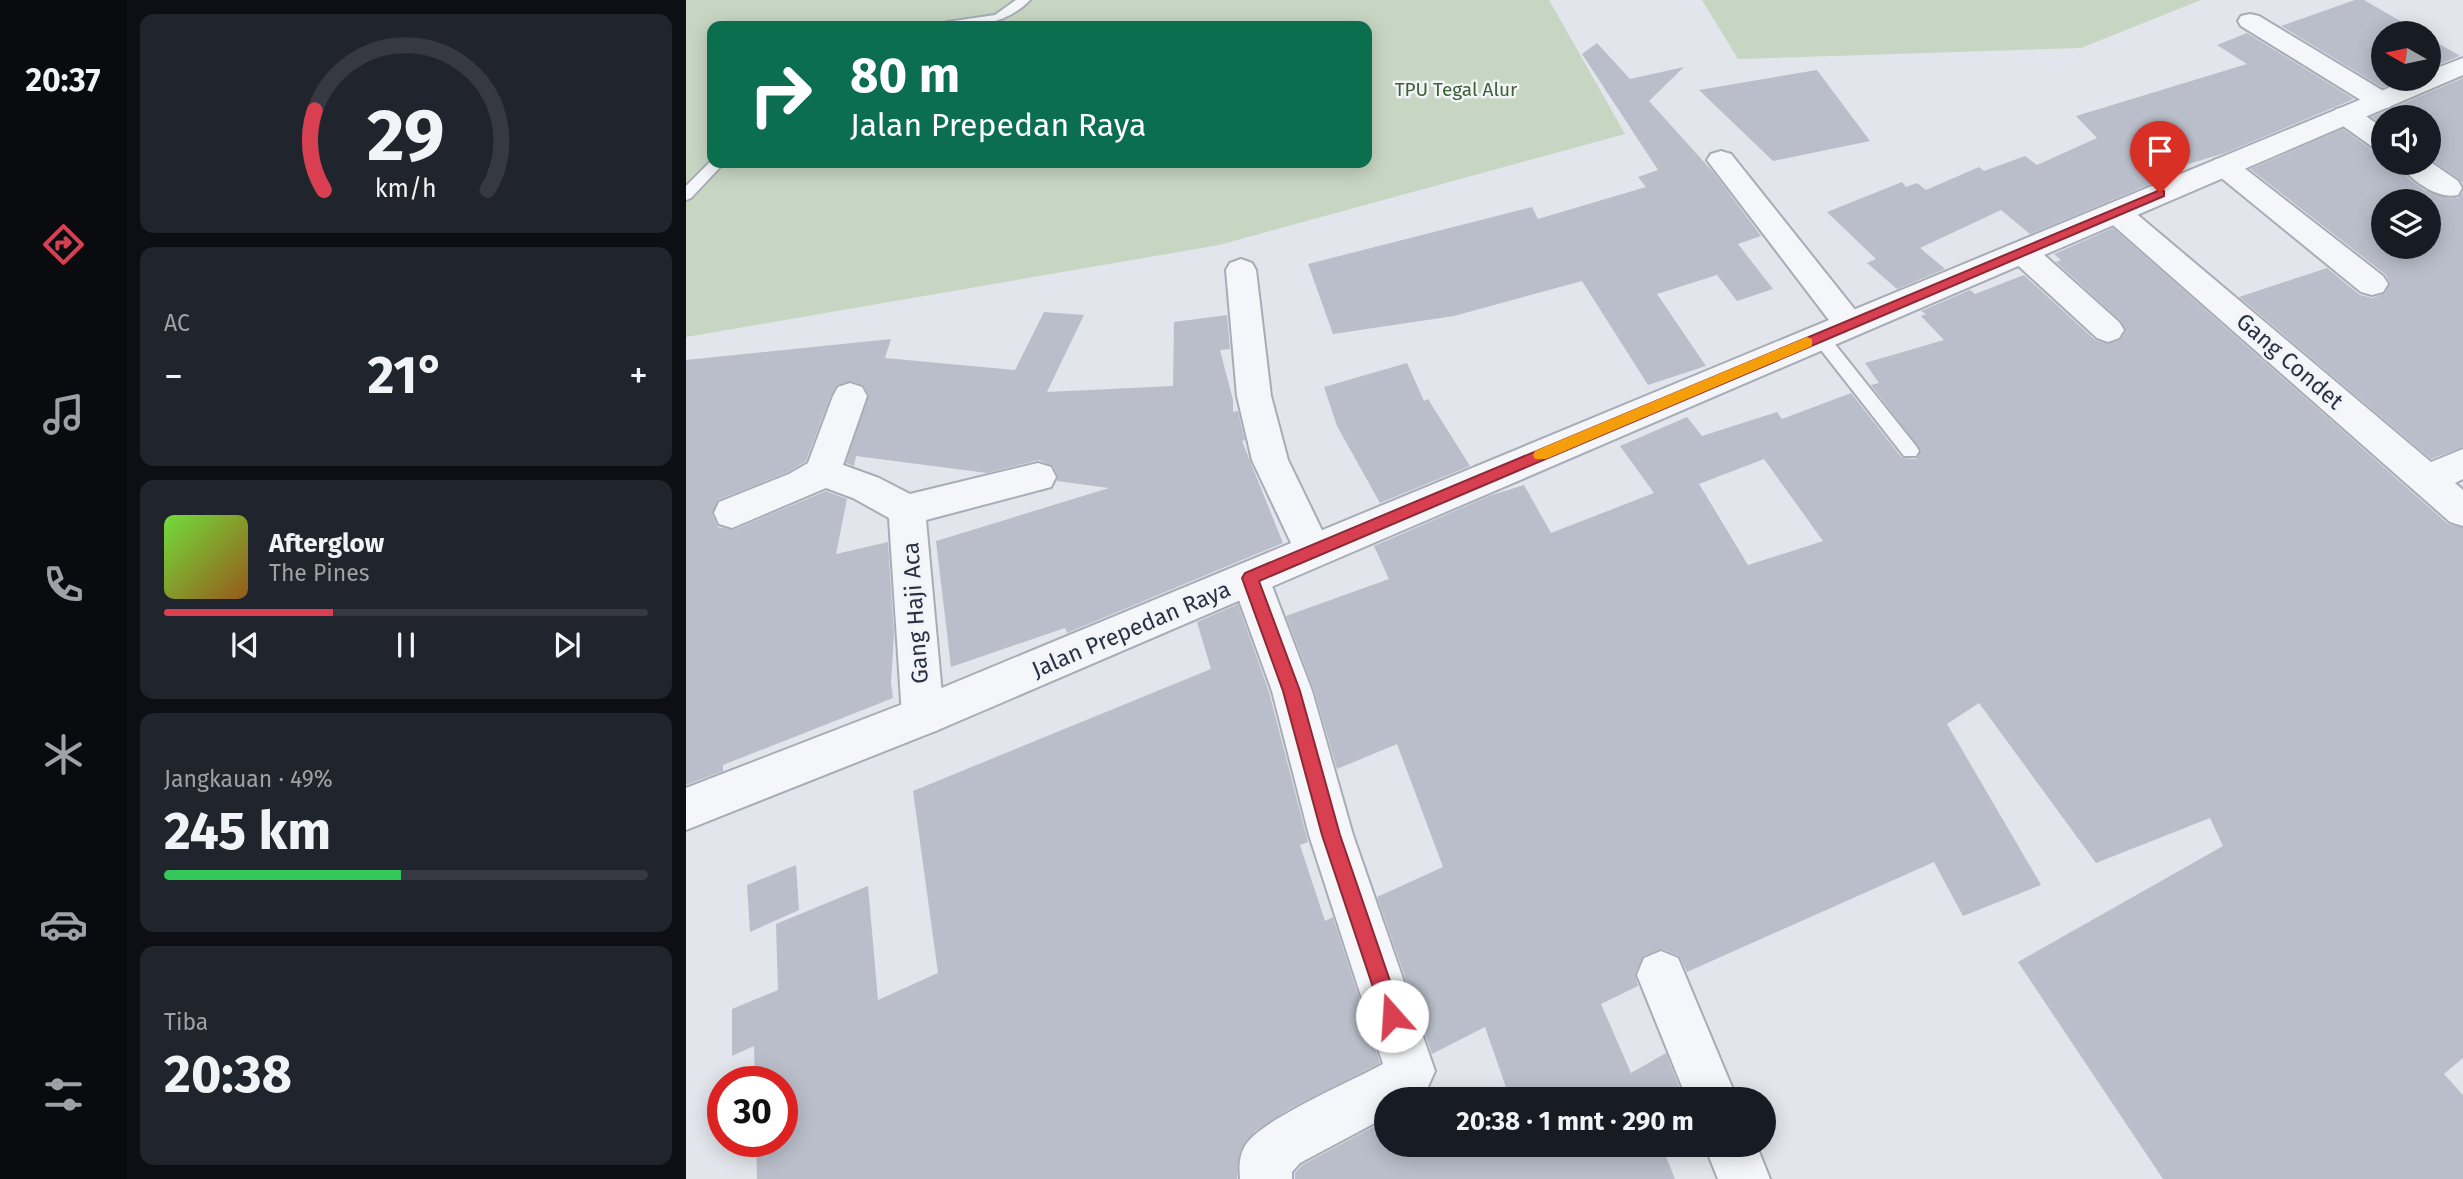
<!DOCTYPE html>
<html lang="id">
<head>
<meta charset="utf-8">
<style>
  :root { --surface:#171b24; --page:#20242c; --text:#f1f3f6; --muted:#9ea1a6; --line:#363941; --accent:#d83f50 }
  body { margin:0; font-family:"Fira Sans",sans-serif; background:var(--page); color:var(--text); height:100vh; display:flex; flex-direction:column; font-size:26px; white-space:nowrap }
  * { box-sizing:border-box; margin:0 }
  p { font-size:23px; color:var(--muted) }
  .icon { flex:none; width:38px; height:38px; fill:none; stroke:currentColor; stroke-width:2; stroke-linecap:round; stroke-linejoin:round }
  .map { position:relative; flex:1; overflow:hidden }
  .sheet { display:flex; flex-direction:column; gap:14px; padding:14px; background:#0d0f14; width:560px }
  .sheet>* { flex:none }
  .guide { position:absolute; left:21px; top:21px; width:665px; height:147px; border-radius:14px; box-shadow:0 4px 18px #0003; background:#0b6e4f; color:#fff; overflow:hidden }
  .needle { width:46px; rotate:279deg }
  .tools { position:absolute; left:1685px; top:21px; display:grid; gap:14px }
  .tools a { display:grid; place-items:center; width:70px; height:70px; border-radius:50%; background:var(--surface); box-shadow:0 4px 18px #0003; font-size:35px }
  .speed { position:absolute; left:21px; top:1066px; display:flex; gap:14px; font-size:35px; font-weight:700; text-align:center }
  .speed>* { display:grid; place-content:center; width:91px; height:91px; border-radius:50%; background:var(--surface); box-shadow:0 4px 18px #0003; line-height:1 }
  .speed .limit { border:10px solid #d22; background:#fff; color:#111 }
  .pin { position:absolute; display:grid; place-items:center; width:60px; height:60px; color:#fff; margin:-72px -30px; border-radius:50% 50% 50% 0; rotate:-45deg; box-shadow:0 0 7px #0007 }
  .pin .icon { rotate:45deg }
  .me { position:absolute; width:77px; margin:-38px; rotate:341deg; stroke-linejoin:round; filter:drop-shadow(0 0 5px #0008) }
  .turn { display:flex; align-items:center; gap:24px; height:147px; padding:0 28px; font-size:32px }
  .turn .icon { width:91px; height:91px; stroke-width:2.5 }
  .turn b { display:block; font-size:49px; line-height:60px }
  .big { font-size:52px; font-weight:700; line-height:1.1 }
  .sheet .widget { flex:1; display:flex; flex-direction:column; justify-content:center; gap:10px; min-width:0; padding:0 24px; border-radius:14px; background:var(--page) }
  .sheet .dial { align-items:center; gap:0 }
  .dial svg { height:182px; overflow:visible; fill:none; stroke:var(--line); stroke-width:7; stroke-linecap:round; text-anchor:middle }
  .dial text { fill:var(--text); stroke:none }
  .song { display:flex; align-items:center; gap:21px }
  .cover { width:84px; height:84px; border-radius:10px; background:linear-gradient(135deg,hsl(100 70% 55%),hsl(30 70% 35%)) }
  .played { height:7px; border-radius:4px; background:linear-gradient(90deg,var(--accent) 35%,var(--line) 35%) }
  .keys { display:flex; justify-content:space-around; direction:ltr }
  .heat { display:flex; justify-content:space-between; align-items:center; font-size:38px; direction:ltr }
  .charge { height:10px; border-radius:5px; background:linear-gradient(90deg,#34c759 49%,var(--line) 0) }
  .trip { position:absolute; left:688px; top:1087px; width:402px; height:70px; border-radius:35px; background:var(--surface); box-shadow:0 4px 18px #0003; font-weight:700; line-height:70px; text-align:center }
  main { display:flex; flex:1; min-height:0 }
  .tabs { display:flex; flex-direction:column; width:126px; justify-content:space-around; align-items:center; background:#090b0e; color:var(--muted) }
  .tabs .icon { width:49px; height:49px }
  .tabs .current { color:var(--accent) }
  .tabs b { font-size:32px; color:var(--text) }
  .map>svg:first-child { display:block }
  .green { fill:#c7d6c2; fill-rule:evenodd }
  .building { fill:#b9beca; fill-rule:evenodd }
  .lines { fill:none; stroke-linecap:round; stroke-linejoin:round }
  .service-casing { stroke:#a7acb6; stroke-width:4 }
  .minor-casing { stroke:#a7acb6; stroke-width:4 }
  .tertiary-casing { stroke:#a7acb6; stroke-width:4 }
  .service { fill:#f5f6f9; fill-rule:evenodd }
  .minor { fill:#f5f6f9; fill-rule:evenodd }
  .tertiary { fill:#f5f6f9; fill-rule:evenodd }
  .route { fill:#d83f50; stroke:#8c2934; stroke-width:2 }
  .slow { fill:#f59e0b }
  .labels { text-anchor:middle; stroke-width:5; stroke-linejoin:round; paint-order:stroke }
  .far-park-label { font-size:19px; fill:#3b6135; stroke:#f2f4f8 }
  .street-label { font-size:23px; fill:#293245; stroke:#f2f4f8 }
</style>
</head>
<body>
<main>
<nav class="tabs">
<b>20:37</b>
<svg class="icon current" aria-label="directions" viewBox="0 0 24 24"><path d="M12 3l9 9-9 9-9-9zM9 14v-3h6M13 9l2 2-2 2"/></svg>
<svg class="icon" aria-label="music" viewBox="0 0 24 24"><path d="M9 18V5l10-2v13"/><circle cx="6" cy="18" r="3"/><circle cx="16" cy="16" r="3"/></svg>
<svg class="icon" aria-label="phone" viewBox="0 0 24 24"><path d="M5 4h4l2 5-3 2q2 4 5 5l2-3 5 2v4C11 20 4 13 5 4z"/></svg>
<svg class="icon" aria-label="climate" viewBox="0 0 24 24"><path d="M12 3v18M4 7l16 10M4 17L20 7"/></svg>
<svg class="icon" aria-label="car" viewBox="0 0 24 24"><path d="M5 17H2v-5l4-1 3-4h7l3 4 3 1v5h-3M9 17h6M6 11h13"/><circle cx="7" cy="17" r="2"/><circle cx="17" cy="17" r="2"/></svg>
<svg class="icon" aria-label="filters" viewBox="0 0 24 24"><path d="M4 7h16M4 17h16"/><circle cx="9" cy="7" r="2"/><circle cx="15" cy="17" r="2"/></svg>
</nav>
<section class="sheet">
<div class="widget dial"><svg viewBox="0 0 100 80">
<path d="M14 69A42 42 0 1 1 86 69"/>
<path d="M14 69A42 42 0 0 1 10 34" stroke="#d83f50"/>
<text x="50" y="56" font-size="32" font-weight="700">29</text>
<text x="50" y="72" font-size="11">km/h</text>
</svg></div>
<div class="widget"><p>AC</p>
<div class="heat"><a>−</a><b class="big">21°</b><a>+</a></div>
</div>
<div class="widget">
<div class="song"><i class="cover"></i><div><b>Afterglow</b><p>The Pines</p></div></div>
<div class="played"></div>
<div class="keys"><svg class="icon" aria-label="previous" viewBox="0 0 24 24"><path d="M18 5L8 12l10 7zM5 5v14"/></svg><svg class="icon" aria-label="pause" viewBox="0 0 24 24"><path d="M8 5v14M16 5v14"/></svg><svg class="icon" aria-label="next" viewBox="0 0 24 24"><path d="M6 5l10 7-10 7zM19 5v14"/></svg></div>
</div>
<div class="widget"><p>Jangkauan · 49%</p><b class="big">245 km</b><div class="charge"></div></div>
<div class="widget"><p>Tiba</p><b class="big">20:38</b></div>
</section>
<div class="map">
<svg width="1777" height="1179" viewBox="0 0 1777 1179">
  <rect width="100%" height="100%" fill="#e2e5eb"/>
  <!-- green -->
  <path class="green" d="M 0,0 L 863,0 L 939,134 L 533,245 L 0,337 ZM 26,26 L 681,26 L 681,163 L 26,163 Z
    M 1016,0 L 1515,0 L 1395,48 L 1052,59 Z"/>
  <!-- building -->
  <path class="building" d="M 1669,0 L 1678,0 L 1735,33 L 1698,33 L 1698,79 L 1718,79 L 1697,88 L 1595,26 Z
    M 1561,33 L 1668,99 L 1539,153 L 1459,177 L 1467,183 L 1344,234 L 1315,210 L 1234,248 L 1259,269 L 1211,289 L 1181,263 L 1190,259 L 1141,212 L 1216,182 L 1220,187 L 1231,183 L 1240,190 L 1293,167 L 1298,171 L 1339,156 L 1351,165 L 1411,138 L 1390,116 L 1561,64 L 1531,45 Z
    M 1743,38 L 1774,56 L 1743,68 Z
    M 911,43 L 944,79 L 998,67 L 963,101 L 1028,173 L 1075,236 L 1052,244 L 1087,289 L 1051,301 L 1031,275 L 971,294 L 1020,366 L 962,385 L 896,281 L 768,316 L 647,334 L 622,264 L 846,207 L 852,219 L 960,187 L 952,177 L 972,170 L 896,54 Z
    M 1131,70 L 1184,141 L 1087,161 L 1013,90 Z
    M 1777,78 L 1777,184 L 1773,179 L 1743,158 L 1743,117 L 1698,117 L 1698,125 L 1686,117 Z
    M 1657,129 L 1686,150 L 1698,153 L 1698,163 L 1710,163 L 1722,178 L 1738,190 L 1764,198 L 1772,198 L 1777,192 L 1777,447 L 1745,459 L 1553,297 L 1641,268 L 1674,295 L 1687,298 L 1699,293 L 1704,283 L 1699,274 L 1564,169 ZM 1698,201 L 1743,201 L 1743,247 L 1698,247 Z
    M 1427,228 L 1762,524 L 1777,528 L 1777,1058 L 1758,1074 L 1777,1095 L 1777,1179 L 1477,1179 L 1332,962 L 1537,846 L 1524,818 L 1410,863 L 1293,703 L 1261,724 L 1355,885 L 1277,916 L 1248,862 L 1001,972 L 993,956 L 976,949 L 957,956 L 949,974 L 952,986 L 915,1004 L 945,1073 L 980,1053 L 998,1099 L 824,1099 L 799,1027 L 746,1054 L 691,897 L 757,867 L 711,744 L 651,769 L 628,690 L 600,616 L 703,579 L 688,546 L 803,496 L 838,485 L 865,533 L 968,493 L 934,446 L 1001,417 L 1016,436 L 1091,412 L 1096,419 L 1165,393 L 1216,458 L 1230,459 L 1235,450 L 1185,385 L 1193,383 L 1179,363 L 1258,340 L 1235,316 L 1240,314 L 1235,311 L 1284,290 L 1289,294 L 1338,275 L 1409,340 L 1421,344 L 1434,340 L 1440,331 L 1435,321 L 1370,262 L 1375,260 L 1368,254 ZM 1078,459 L 1137,541 L 1062,565 L 1013,484 Z
    M 358,312 L 398,315 L 361,392 L 487,386 L 488,322 L 541,315 L 544,349 L 534,350 L 547,400 L 547,412 L 552,411 L 559,440 L 556,441 L 597,543 L 381,633 L 379,628 L 265,667 L 250,541 L 423,488 L 371,481 L 372,476 L 367,466 L 353,460 L 301,473 L 170,456 L 168,466 L 160,463 L 183,395 L 177,385 L 165,381 L 151,385 L 145,395 L 120,461 L 102,472 L 32,500 L 26,514 L 32,527 L 47,530 L 140,491 L 161,499 L 150,554 L 202,542 L 208,634 L 205,683 L 207,698 L 37,765 L 37,771 L 0,785 L 0,360 L 205,339 L 199,358 L 329,370 Z
    M 721,363 L 738,401 L 742,399 L 784,466 L 694,503 L 651,426 L 638,387 Z
    M 552,604 L 583,692 L 622,842 L 614,845 L 639,921 L 647,917 L 694,1063 L 603,1109 L 569,1131 L 554,1151 L 551,1179 L 71,1179 L 70,1141 L 96,1141 L 96,1082 L 69,1082 L 68,1046 L 46,1056 L 46,1009 L 92,990 L 90,924 L 182,886 L 192,1000 L 252,973 L 227,791 L 525,669 L 511,622 Z
    M 110,865 L 113,910 L 64,932 L 61,885 Z
    M 700,1120 L 700,1144 L 975,1144 L 989,1179 L 609,1179 L 609,1173 L 616,1165 Z"/>
  <g class="lines">
    <defs>
      <path id="service" d="M 330,0 L 344,0 C 320,25 288,27 255,26 L 261,22 L 309,15 Z
        M 26,160 L 26,163 L 38,163 L 5,198 L 0,200 L 0,186 Z
        M 1134,331 L 1140,333 L 1230,446 L 1233,451 L 1230,456 L 1218,456 L 1128,341 L 1126,337 Z"/>
      <path id="minor" d="M 1564,14 L 1573,16 L 1704,95 L 1708,101 L 1704,107 L 1695,109 L 1686,107 L 1555,26 L 1552,21 L 1555,16 Z
        M 1660,107 L 1670,109 L 1698,129 L 1698,150 L 1688,148 L 1650,121 L 1646,115 L 1650,109 Z
        M 1035,151 L 1045,154 L 1174,316 L 1179,324 L 1174,332 L 1163,335 L 1152,332 L 1021,160 L 1025,154 Z
        M 1538,157 L 1548,160 L 1697,276 L 1702,284 L 1697,292 L 1686,295 L 1675,292 L 1528,172 L 1524,166 L 1528,160 Z
        M 1743,161 L 1772,181 L 1776,188 L 1772,195 C 1752,200 1724,180 1713,163 Z
        M 1430,202 L 1440,205 L 1745,462 L 1777,449 L 1777,479 L 1769,483 L 1777,490 L 1777,526 L 1764,522 L 1420,219 L 1415,212 L 1420,205 Z
        M 1336,242 L 1347,245 L 1433,322 L 1438,330 L 1433,338 L 1422,342 L 1411,338 L 1325,259 L 1321,252 L 1325,245 Z
        M 555,259 L 566,263 L 570,270 L 585,396 L 602,460 L 646,551 L 640,562 L 627,567 L 614,562 L 566,460 L 551,396 L 540,270 L 544,263 Z
        M 164,383 L 176,387 L 181,396 L 157,465 L 193,478 L 224,494 L 352,463 L 365,467 L 370,477 L 365,487 L 240,520 L 258,716 L 252,730 L 237,735 L 222,730 L 216,716 L 203,518 L 167,498 L 140,488 L 46,528 L 33,524 L 28,513 L 33,502 L 103,474 L 122,463 L 147,396 L 152,387 Z
        M 564,562 L 578,566 L 583,578 L 626,691 L 667,835 L 749,1071 L 737,1098 L 700,1099 L 700,1117 L 614,1163 L 606,1172 L 606,1179 L 554,1179 C 553,1166 553,1154 561,1143 C 579,1118 666,1081 697,1064 L 623,835 L 586,691 L 545,578 L 550,566 Z
        M 975,951 L 992,958 L 1051,1099 L 1001,1099 L 951,975 L 958,958 Z
        M 1018,1144 L 1070,1144 L 1084,1179 L 1032,1179 Z"/>
      <path id="tertiary" d="M 1777,58 L 1777,75 L 252,730 L 0,830 L 0,788 L 222,702 L 1724,79 L 1743,79 L 1743,71 Z"/>
    </defs>
    <!-- service casing -->
    <use href="#service" class="service-casing"/>
    <!-- minor casing -->
    <use href="#minor" class="minor-casing"/>
    <!-- tertiary casing -->
    <use href="#tertiary" class="tertiary-casing"/>
    <!-- service -->
    <use href="#service" class="service"/>
    <!-- minor -->
    <use href="#minor" class="minor"/>
    <!-- tertiary -->
    <use href="#tertiary" class="tertiary"/>
  </g>
  <!-- route -->
  <path class="route" d="M 1474,190 L 1478,191 L 1478,196 L 573,581 L 614,691 L 654,835 L 716,1016 L 713,1023 L 706,1026 L 699,1023 L 636,835 L 597,691 L 556,578 L 559,573 Z"/>
  <!-- slow -->
  <path class="slow" d="M 1121,337 L 1126,339 L 1126,346 L 860,459 L 849,459 L 847,455 L 849,451 Z"/>
  <g class="labels">
    <!-- far-park labels -->
    <g class="far-park-label">
      <text x="770" y="96">TPU Tegal Alur</text>
    </g>
    <!-- street labels -->
    <g class="street-label">
      <text transform="translate(1604 361) rotate(41)" y="8">Gang Condet</text>
      <text transform="translate(229 613) rotate(-94)" y="8">Gang Haji Aca</text>
      <text transform="translate(445 629) rotate(-23)" y="8">Jalan Prepedan Raya</text>
    </g>
  </g>
</svg>
<div class="tools">
<a><svg class="needle" viewBox="-14 -14 28 28"><path d="M0-13l5 13h-10z" fill="#e53935"/><path d="M0 13l5-13h-10z" fill="#9ea1a6"/></svg></a>
<a><svg class="icon" aria-label="sound" viewBox="0 0 24 24"><path d="M4 9h4l5-4v14l-5-4H4zM17 9q2 3 0 6"/></svg></a>
<a><svg class="icon" aria-label="layers" viewBox="0 0 24 24"><path d="M12 4l9 5-9 5-9-5zM3 14l9 5 9-5"/></svg></a>
</div>
<div class="speed"><div class="limit">30</div></div>
<div class="pin" style="left:1474px;top:193px;background:#d93025"><svg class="icon" aria-label="arrive" viewBox="0 0 24 24"><path d="M6 21V4h12l-3 4 3 4H6"/></svg></div>
<svg class="me" style="left:706px;top:1016px" viewBox="-20 -20 40 40"><circle r="19" fill="#fff"/><path d="M0-13L10 11 0 6-10 11z" fill="#d83f50"/></svg>
<div class="trip">20:38 · 1 mnt · 290 m</div>
<div class="guide">
<div class="turn"><svg class="icon" aria-label="right" viewBox="0 0 24 24"><path d="M7 20v-9h11M14 6l5 5-5 5"/></svg><div><b>80 m</b>Jalan Prepedan Raya</div></div>
</div>
</div>
</main>
</body>
</html>
